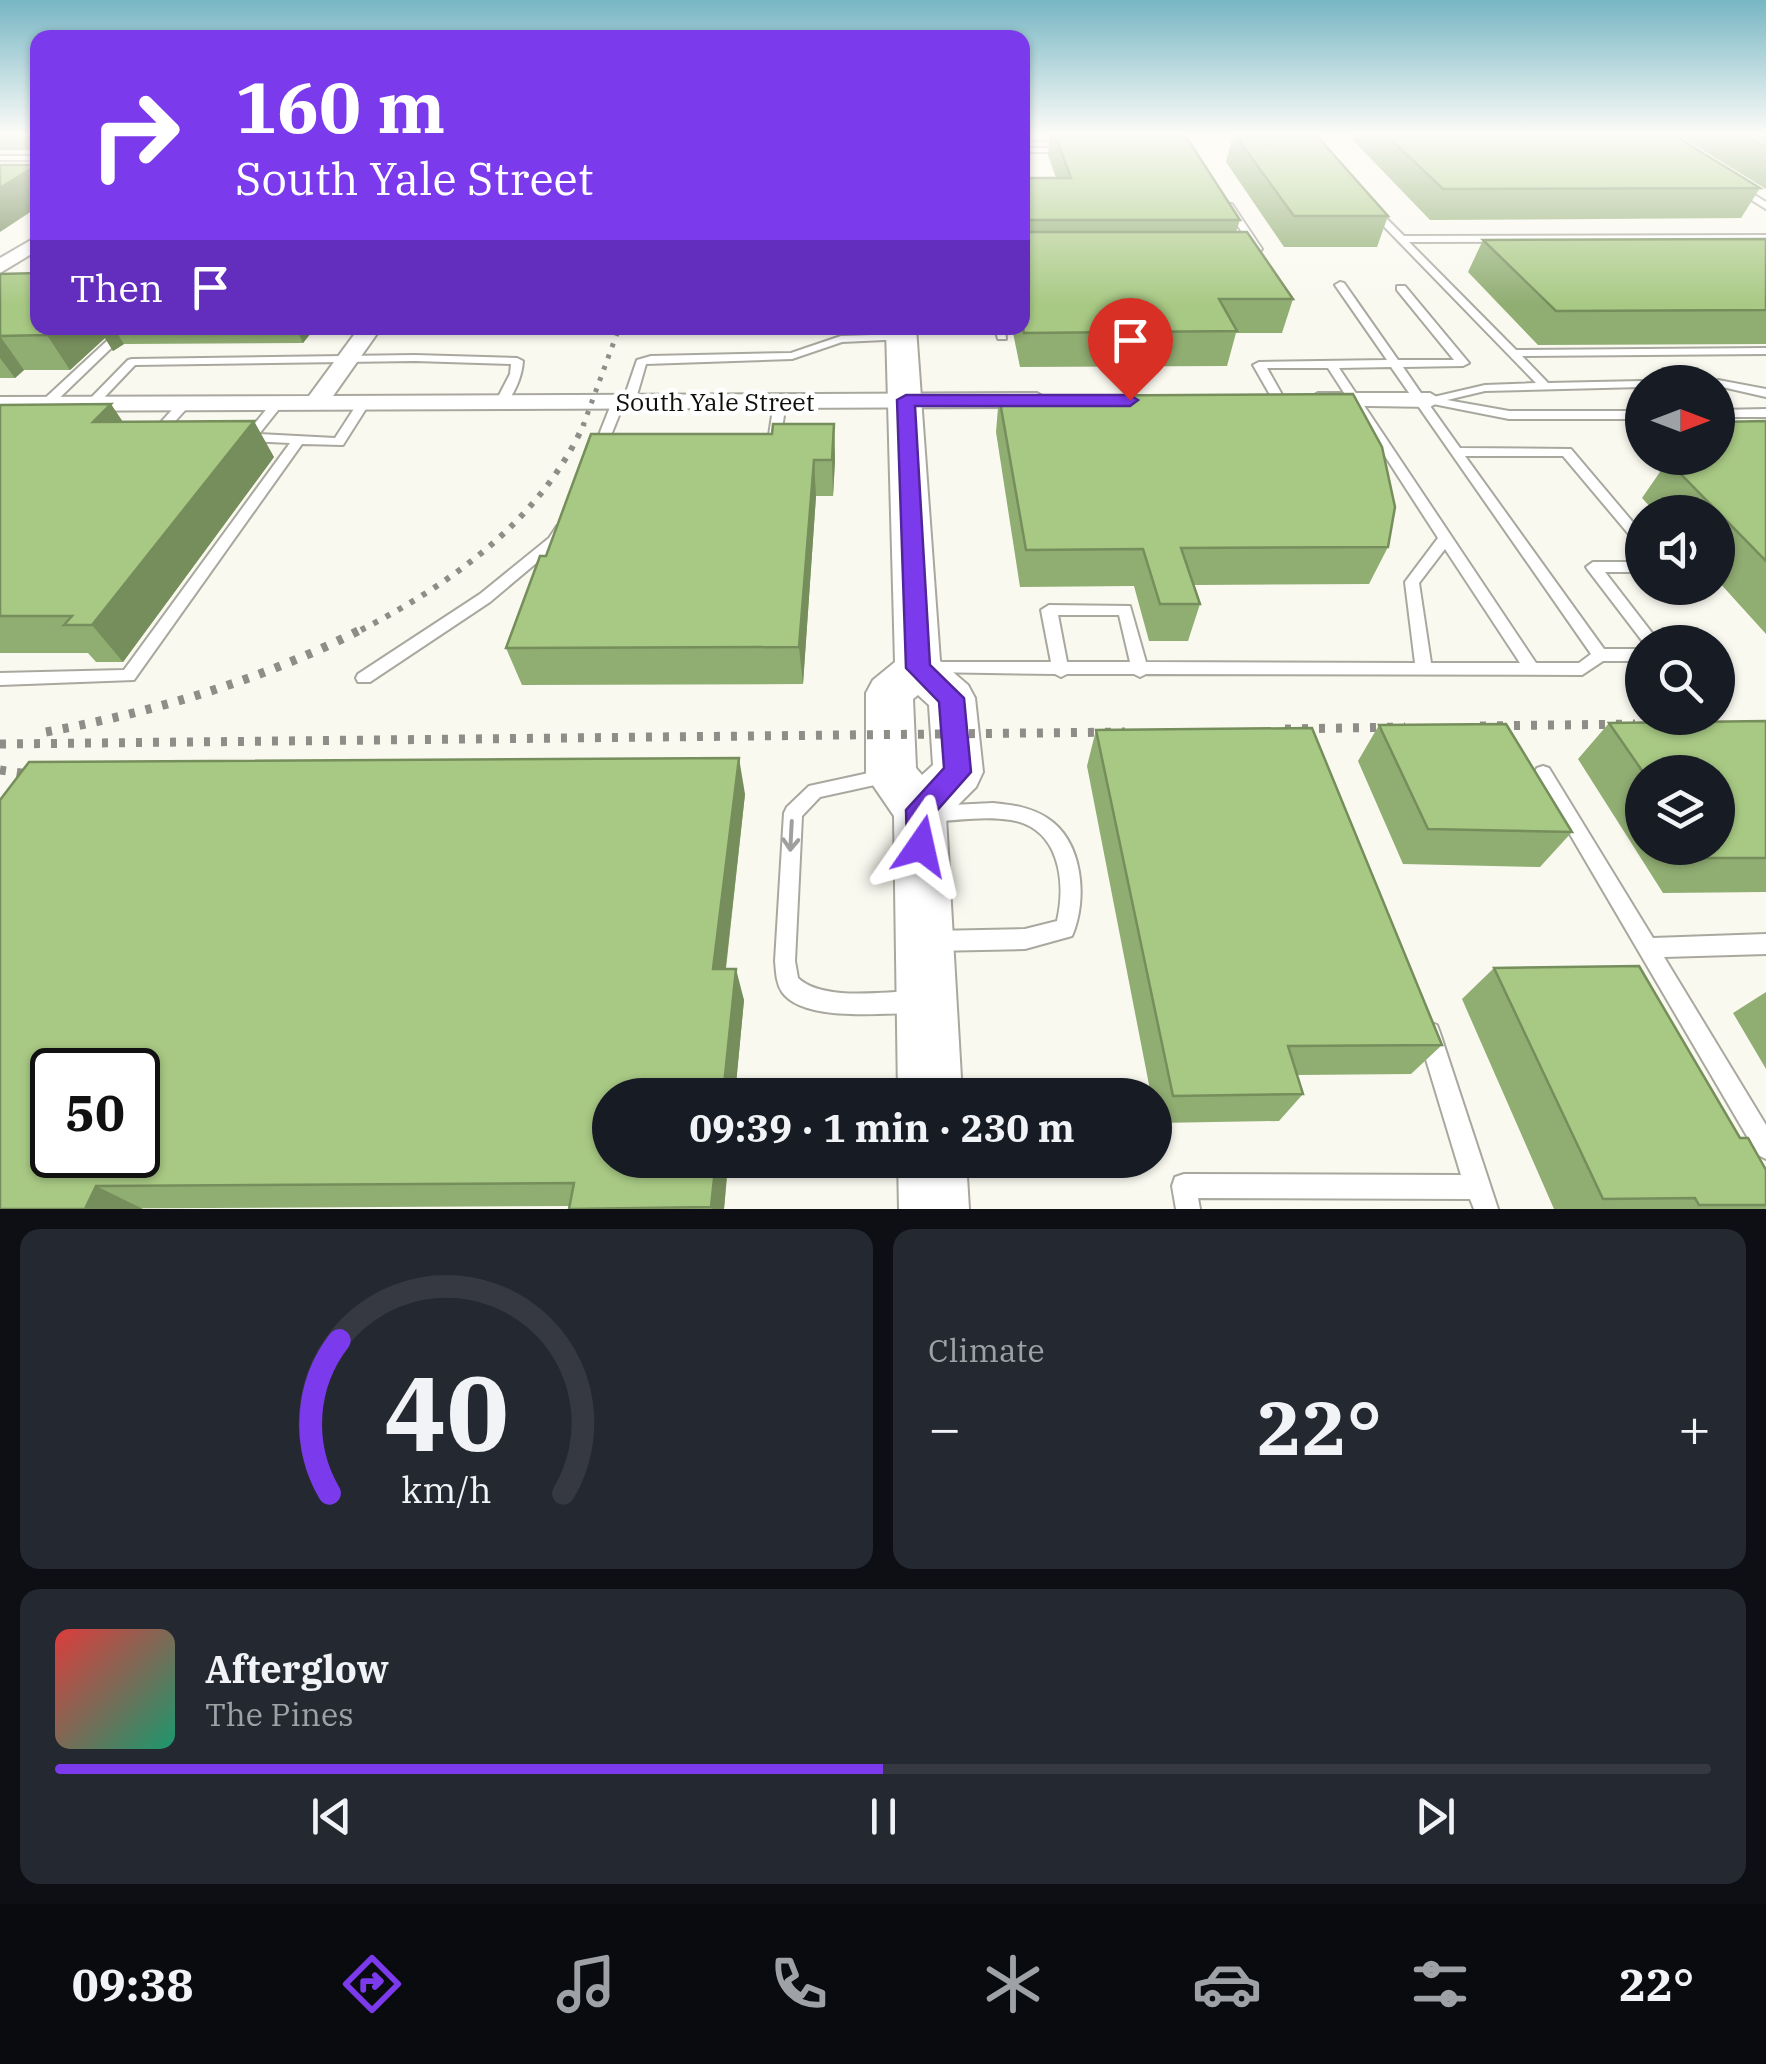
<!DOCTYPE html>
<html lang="en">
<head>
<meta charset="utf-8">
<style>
  :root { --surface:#171b24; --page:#242831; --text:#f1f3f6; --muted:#9ea1a6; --line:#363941; --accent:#7c3aed }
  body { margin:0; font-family:"IBM Plex Serif",serif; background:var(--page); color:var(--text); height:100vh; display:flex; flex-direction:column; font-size:38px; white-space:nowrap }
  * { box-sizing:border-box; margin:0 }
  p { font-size:32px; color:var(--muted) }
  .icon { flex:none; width:55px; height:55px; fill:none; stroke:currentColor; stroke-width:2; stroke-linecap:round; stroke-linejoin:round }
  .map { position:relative; height:1209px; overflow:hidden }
  .drawer { display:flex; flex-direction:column; gap:20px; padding:20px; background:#0d0f14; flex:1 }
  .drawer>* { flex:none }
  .guide { position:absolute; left:30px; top:30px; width:1000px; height:305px; border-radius:20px; box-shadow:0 2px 8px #0004; background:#7c3aed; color:#fff; overflow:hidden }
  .needle { width:65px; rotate:90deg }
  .controls { position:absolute; left:1625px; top:365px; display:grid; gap:20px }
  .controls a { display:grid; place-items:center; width:110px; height:110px; border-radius:50%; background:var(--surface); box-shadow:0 2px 8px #0004; font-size:50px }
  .speed { position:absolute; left:30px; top:1048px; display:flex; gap:20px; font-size:50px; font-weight:700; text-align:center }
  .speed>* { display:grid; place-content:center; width:130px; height:130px; border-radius:50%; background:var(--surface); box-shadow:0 2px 8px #0004; line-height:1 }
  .speed .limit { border:5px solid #111; border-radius:15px; background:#fff; color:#111 }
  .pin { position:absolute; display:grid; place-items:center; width:85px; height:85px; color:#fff; margin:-102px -42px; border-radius:50% 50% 50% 0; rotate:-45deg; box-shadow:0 0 10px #0007 }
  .pin .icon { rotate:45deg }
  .me { position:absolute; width:110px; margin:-55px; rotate:11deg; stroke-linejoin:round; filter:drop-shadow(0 0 8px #0008) }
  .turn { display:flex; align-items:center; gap:35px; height:210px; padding:0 40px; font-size:45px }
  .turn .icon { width:130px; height:130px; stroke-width:2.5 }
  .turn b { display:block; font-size:70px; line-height:85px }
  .then { display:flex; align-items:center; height:95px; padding:0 40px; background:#0003; gap:20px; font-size:38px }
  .big { font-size:75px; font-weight:800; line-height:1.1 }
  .drawer .card { flex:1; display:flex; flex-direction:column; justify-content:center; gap:15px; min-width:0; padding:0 35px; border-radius:20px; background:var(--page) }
  .drawer .dial { align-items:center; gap:0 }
  .dial svg { height:260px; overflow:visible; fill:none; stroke:var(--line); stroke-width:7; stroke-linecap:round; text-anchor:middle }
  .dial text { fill:var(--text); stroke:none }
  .song { display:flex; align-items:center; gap:30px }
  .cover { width:120px; height:120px; border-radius:15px; background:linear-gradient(135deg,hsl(0 70% 55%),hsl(160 70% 35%)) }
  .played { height:10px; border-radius:5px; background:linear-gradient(90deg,var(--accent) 50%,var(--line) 50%) }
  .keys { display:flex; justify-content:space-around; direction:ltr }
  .heat { display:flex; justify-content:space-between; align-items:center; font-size:55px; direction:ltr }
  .drawer .tiles { flex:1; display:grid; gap:20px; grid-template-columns:1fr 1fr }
  .card:last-child { grid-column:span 2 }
  .trip { position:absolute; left:592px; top:1078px; width:580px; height:100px; border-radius:50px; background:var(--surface); box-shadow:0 2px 8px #0004; font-weight:800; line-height:100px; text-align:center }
  .menu { display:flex; height:160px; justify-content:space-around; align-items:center; background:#090b0e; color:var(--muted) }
  .menu .icon { width:70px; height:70px }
  .menu .selected { color:var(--accent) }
  .menu b { font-size:45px; color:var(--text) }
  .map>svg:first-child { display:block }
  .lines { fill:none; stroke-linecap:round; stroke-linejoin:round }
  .service-casing { stroke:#a9a89f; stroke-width:4 }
  .minor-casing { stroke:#a9a89f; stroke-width:4 }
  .secondary-casing { stroke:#a9a89f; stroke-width:4 }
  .service { fill:#fff; fill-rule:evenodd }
  .minor { fill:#fff; fill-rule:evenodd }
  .secondary { fill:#fff; fill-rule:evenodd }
  .rail-far2 { stroke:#8e8d87; stroke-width:5; stroke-dasharray:4 8; stroke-linecap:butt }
  .rail-far1 { stroke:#8e8d87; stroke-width:6; stroke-dasharray:5 9; stroke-linecap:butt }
  .rail { stroke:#8e8d87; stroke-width:9; stroke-dasharray:6 11; stroke-linecap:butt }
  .wall { fill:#90ad72; fill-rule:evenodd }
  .shaded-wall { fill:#768d5c }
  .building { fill:#a8c984; stroke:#768d5c; stroke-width:2.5; fill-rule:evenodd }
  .oneway { stroke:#9f9f9d }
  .route { fill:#7c3aed; stroke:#51269a; stroke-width:2.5 }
  .labels { text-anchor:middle; stroke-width:9; stroke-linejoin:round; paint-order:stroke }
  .far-street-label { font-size:25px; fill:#0e0e0b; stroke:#fff }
</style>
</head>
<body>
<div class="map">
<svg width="1766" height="1209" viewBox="0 0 1766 1209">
  <rect width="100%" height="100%" fill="#faf9f0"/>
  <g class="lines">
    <defs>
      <path id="service" d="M 1022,136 L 1070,136 L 1074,138 L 1070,140 L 1022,140 Z
        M 1022,148 L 1068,148 L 1072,150 L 1068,152 L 1022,152 Z
        M 0,156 L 38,156 L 38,160 L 0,160 Z
        M 1740,186 L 1766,202 L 1766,209 L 1737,191 L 1736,189 Z
        M 1226,204 L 1232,204 L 1262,249 L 1260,251 L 1254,251 L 1225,206 Z
        M 1370,208 L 1376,208 L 1404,236 L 1766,235 L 1766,241 L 1409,242 L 1516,350 L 1766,348 L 1766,354 L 1522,356 L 1548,383 L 1642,381 L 1647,382 L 1642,382 L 1642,387 L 1485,391 L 1447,400 L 1509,411 L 1642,411 L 1642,419 L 1509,419 L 1428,403 L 1460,448 L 1571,449 L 1642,533 L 1642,546 L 1637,544 L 1563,456 L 1465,456 L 1604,649 L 1642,649 L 1642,661 L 1603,661 L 1582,675 L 1146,674 L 1140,677 L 1134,674 L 1067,674 L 1061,677 L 1055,674 L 926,672 L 924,668 L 926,664 L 932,662 L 1051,662 L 1041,610 L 1049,605 L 1130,606 L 1146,662 L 1415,663 L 1405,582 L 1438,538 L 1328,368 L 1267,368 L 1285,400 L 1279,404 L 1273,400 L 1253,365 L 1259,362 L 1387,360 L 1335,285 L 1340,282 L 1344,283 L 1398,360 L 1454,360 L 1397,290 L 1397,286 L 1405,286 L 1469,363 L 1463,366 L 1403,367 L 1425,399 L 1485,385 L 1536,383 L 1370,212 ZM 1391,367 L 1591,654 L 1579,663 L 1536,663 L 1339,368 ZM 1445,549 L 1520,663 L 1431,663 L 1419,583 ZM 1058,615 L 1119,615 L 1130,662 L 1067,662 Z
        M 121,328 L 132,328 L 50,407 L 42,407 L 42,401 Z
        M 995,328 L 1005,328 L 1006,339 L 998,339 Z
        M 902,334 L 907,337 L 906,339 L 842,342 L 792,359 L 646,364 L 635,402 L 629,406 L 624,403 L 605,450 L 599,454 L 593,450 L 612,402 L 618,398 L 623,401 L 637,360 L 651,356 L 791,353 L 841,336 Z
        M 415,355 L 517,358 L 523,361 C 522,376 514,398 501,407 L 495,403 L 510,374 L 511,364 L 415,361 L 135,365 L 95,407 L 87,407 L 85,404 L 128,360 L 132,359 Z
        M 1718,380 L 1766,389 L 1766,397 L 1718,386 L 1718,382 L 1713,382 Z
        M 780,398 L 786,402 L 780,442 L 774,446 L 768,442 L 774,402 Z
        M 184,400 L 188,401 L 188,407 L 159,439 L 151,439 L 151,433 L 180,401 Z
        M 277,400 L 283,404 L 259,434 L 335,438 L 359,401 L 367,401 L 369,404 L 343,445 L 302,444 L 134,680 L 0,685 L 0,673 L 124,670 L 290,443 L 250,441 L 244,437 L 273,401 Z
        M 1766,409 L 1766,417 L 1718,417 L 1718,410 Z
        M 562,524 L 569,529 L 559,544 L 490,602 L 370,682 L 358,682 L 356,678 L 358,674 L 480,594 L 549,538 L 557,526 Z
        M 1593,562 L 1642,562 L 1642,572 L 1605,572 L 1659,642 L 1643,642 L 1588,570 L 1586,567 Z
        M 1543,766 L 1549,768 L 1653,938 L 1766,934 L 1766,954 L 1664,957 L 1766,1125 L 1766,1159 L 1758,1155 L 1537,778 L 1534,773 L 1537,768 Z
        M 887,769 L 893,771 L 896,776 L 893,781 L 820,797 L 802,816 L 795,961 L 798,978 C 822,1001 882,992 914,991 L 921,995 L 925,1002 L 921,1009 L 914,1013 C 882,1013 803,1022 782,992 C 776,983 776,971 775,961 L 784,813 L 787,807 L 809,786 Z
        M 993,803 C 1012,805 1030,807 1047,818 C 1083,841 1088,899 1072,936 L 1025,949 L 933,951 L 926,948 L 923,941 L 926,934 L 933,931 L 1025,929 L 1057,921 C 1066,882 1060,828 1011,820 C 985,816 958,820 932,822 L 926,820 L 923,814 L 926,808 L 932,806 Z
        M 1429,1022 L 1437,1025 L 1440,1033 L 1498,1209 L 1474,1209 L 1470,1199 L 1198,1198 L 1200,1209 L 1176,1209 L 1172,1186 L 1175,1177 L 1184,1174 L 1461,1175 L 1418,1033 L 1421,1025 Z"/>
      <path id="minor" d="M 38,236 L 38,250 L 0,273 L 0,258 Z
        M 359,328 L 381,328 L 333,396 L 1037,393 L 1049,400 L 1037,407 L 0,411 L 0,397 L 309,396 Z
        M 1318,393 L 1430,393 L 1442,400 L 1430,407 L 1310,405 L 1306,400 Z"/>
      <path id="secondary" d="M 886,328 L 916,328 L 940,661 L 968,685 L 975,698 L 983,772 L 976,787 L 946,817 L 962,1095 L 898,1095 L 894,816 L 866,775 L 866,693 L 873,680 L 895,662 ZM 918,695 L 929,705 L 933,765 L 922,775 L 916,768 L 913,699 Z
        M 898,1160 L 966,1160 L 969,1209 L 899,1209 Z"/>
    </defs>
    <!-- service casing -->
    <use href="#service" class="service-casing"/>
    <!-- minor casing -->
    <use href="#minor" class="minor-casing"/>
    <!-- secondary casing -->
    <use href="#secondary" class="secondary-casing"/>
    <!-- service -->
    <use href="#service" class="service"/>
    <!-- minor -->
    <use href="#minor" class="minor"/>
    <!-- secondary -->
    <use href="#secondary" class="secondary"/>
    <!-- rail-far2 -->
    <path class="rail-far2" d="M 583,426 L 619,328"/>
    <!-- rail-far1 -->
    <path class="rail-far1" d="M 361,630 C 453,583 541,519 584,424"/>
    <!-- rail -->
    <path class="rail" d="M 1480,726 L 1635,724
      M 1285,729 L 1405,727
      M 46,732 C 158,711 265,679 366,627
      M 0,744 L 1125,732
      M 0,770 L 49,777"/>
  </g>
  <!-- wall -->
  <path class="wall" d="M 0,135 L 38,135 L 38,150 L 0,150 Z
    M 1050,135 L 1185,135 L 1240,220 L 1236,232 L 1293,299 L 1282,333 L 1236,333 L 1227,366 L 1020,367 L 1012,328 L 1022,328 L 1022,178 L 1056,178 L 1048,155 Z
    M 1233,135 L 1316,135 L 1388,216 L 1377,247 L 1284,247 L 1226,162 Z
    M 1348,135 L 1766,135 L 1766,189 L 1683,138 L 1682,140 L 1760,188 L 1741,218 L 1430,220 Z
    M 1766,239 L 1766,344 L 1538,345 L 1468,272 L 1483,240 Z
    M 0,274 L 38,328 L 315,328 L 303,343 L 124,344 L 113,351 L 105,338 L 70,370 L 24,370 L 15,378 L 0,378 Z
    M 999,396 L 1388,547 L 1369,584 L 1194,585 L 1200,604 L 1188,641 L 1149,641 L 1134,586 L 1020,587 L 996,432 Z
    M 0,405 L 123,422 L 274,457 L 123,662 L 96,662 L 88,653 L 0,653 Z
    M 1766,421 L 1766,634 L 1718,581 L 1718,512 L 1655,512 L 1642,498 L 1660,472 L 1647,458 L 1718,458 Z
    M 834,424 L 835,460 L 833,496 L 816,496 L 803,684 L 522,685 L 506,648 L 546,556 Z
    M 1766,721 L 1766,892 L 1663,893 L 1578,759 L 1609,723 ZM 1642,772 L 1718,772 L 1718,848 L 1642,848 Z
    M 1379,725 L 1572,832 L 1540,867 L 1403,864 L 1358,761 Z
    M 1096,730 L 1442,1045 L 1411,1074 L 1297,1075 L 1303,1094 L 1279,1121 L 1156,1123 L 1155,1095 L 1151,1095 L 1087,766 Z
    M 745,794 L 726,969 L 744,1000 L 724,1209 L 569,1209 L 570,1206 L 0,1209 Z
    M 1494,968 L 1740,1138 L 1766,1170 L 1766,1209 L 1554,1209 L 1462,999 Z
    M 1766,992 L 1766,1069 L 1733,1013 Z"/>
  <!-- shaded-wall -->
  <path class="shaded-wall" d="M 37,165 L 38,207 L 0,232 L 0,188 Z
    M 56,328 L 114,328 L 124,344 L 113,351 L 105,338 L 70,370 L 47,335 Z
    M 296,328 L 315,328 L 303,343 Z
    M 0,336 L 24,370 L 15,378 L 0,358 Z
    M 111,404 L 135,440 L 93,422 Z
    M 254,421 L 274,457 L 123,662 L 92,625 Z
    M 834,424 L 835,460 L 833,496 L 832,460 Z
    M 814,460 L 816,496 L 803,684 L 799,647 Z
    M 739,758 L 745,794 L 722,1000 L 713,969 Z
    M 736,969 L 744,1000 L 735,1095 L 723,1095 Z
    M 716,1160 L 728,1160 L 724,1209 L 712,1209 L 711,1207 Z
    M 96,1186 L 143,1209 L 85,1209 Z"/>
  <!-- building -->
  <path class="building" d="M 1055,135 L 1185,135 L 1240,220 L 1025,220 L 1023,232 L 1247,232 L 1293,299 L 1219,299 L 1237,331 L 1024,333 L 1022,324 L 1022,178 L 1071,178 Z
    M 1235,135 L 1316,135 L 1388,216 L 1294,216 Z
    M 1386,135 L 1682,135 L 1680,139 L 1760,188 L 1443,189 Z
    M 1743,135 L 1766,135 L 1766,148 Z
    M 0,165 L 37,165 L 0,188 Z
    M 1766,239 L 1766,310 L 1556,311 L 1483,240 Z
    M 38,273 L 38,328 L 56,328 L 47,335 L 0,336 L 0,274 Z
    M 1353,394 L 1382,447 L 1395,507 L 1388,547 L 1181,548 L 1200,604 L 1160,604 L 1143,549 L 1026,550 L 999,396 Z
    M 111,404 L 93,422 L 254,421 L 92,625 L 64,625 L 72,616 L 0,616 L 0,405 Z
    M 1766,421 L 1766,561 L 1668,461 L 1713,461 L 1709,458 L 1718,458 L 1718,422 Z
    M 773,424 L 834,424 L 832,460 L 814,460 L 799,647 L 506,648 L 540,556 L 546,556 L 591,434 L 772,434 Z
    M 1766,721 L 1766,858 L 1703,858 L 1695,848 L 1718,848 L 1718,772 L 1643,772 L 1609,723 Z
    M 1506,724 L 1572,832 L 1428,829 L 1379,725 Z
    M 1312,728 L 1442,1045 L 1288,1046 L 1303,1094 L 1173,1096 L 1096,730 Z
    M 739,758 L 713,969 L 736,969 L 723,1095 L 610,1095 L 610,1160 L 716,1160 L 711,1207 L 569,1209 L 574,1183 L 96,1186 L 85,1209 L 0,1209 L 0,800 L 29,762 ZM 52,1070 L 138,1070 L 138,1155 L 52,1155 Z
    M 1639,966 L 1740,1138 L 1748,1138 L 1766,1170 L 1766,1205 L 1699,1205 L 1695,1198 L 1603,1199 L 1494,968 Z"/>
  <!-- one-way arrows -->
  <defs><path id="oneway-shaft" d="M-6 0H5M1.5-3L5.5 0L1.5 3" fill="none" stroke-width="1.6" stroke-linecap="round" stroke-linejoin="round" transform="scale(2.5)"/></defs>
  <use class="oneway" href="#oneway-shaft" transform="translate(791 836) rotate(93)"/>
  <!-- sky -->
  <linearGradient id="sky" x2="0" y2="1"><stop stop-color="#77b6c4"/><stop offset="0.44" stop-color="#fdfcf8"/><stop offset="1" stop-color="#fdfcf8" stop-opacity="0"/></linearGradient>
  <rect width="1766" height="305" fill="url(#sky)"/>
  <!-- route -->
  <path class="route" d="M 906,395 L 1130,395 L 1138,400 L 1130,406 L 915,406 L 930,665 L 964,698 L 971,772 L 934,814 L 935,846 L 931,854 L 921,858 L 911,854 L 907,846 L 906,810 L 944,768 L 939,702 L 906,668 L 897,400 Z"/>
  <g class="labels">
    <!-- far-street labels -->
    <g class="far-street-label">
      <text x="715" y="411">South Yale Street</text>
    </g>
  </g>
</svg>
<div class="controls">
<a><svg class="needle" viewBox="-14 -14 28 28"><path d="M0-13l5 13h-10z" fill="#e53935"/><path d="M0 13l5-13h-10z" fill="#9ea1a6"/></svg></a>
<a><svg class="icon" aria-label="sound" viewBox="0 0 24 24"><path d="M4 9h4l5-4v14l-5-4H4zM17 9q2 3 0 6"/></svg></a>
<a><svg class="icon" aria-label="search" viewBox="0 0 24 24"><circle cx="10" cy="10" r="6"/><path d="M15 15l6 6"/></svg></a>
<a><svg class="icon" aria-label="layers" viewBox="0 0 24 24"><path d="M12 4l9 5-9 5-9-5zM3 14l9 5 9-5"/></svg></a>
</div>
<div class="speed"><div class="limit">50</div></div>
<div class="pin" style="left:1130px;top:400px;background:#d93025"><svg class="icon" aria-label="arrive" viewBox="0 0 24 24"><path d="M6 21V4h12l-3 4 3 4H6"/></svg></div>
<svg class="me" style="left:921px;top:846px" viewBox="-20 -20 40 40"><path d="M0-17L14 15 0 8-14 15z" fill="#7c3aed" stroke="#fff" stroke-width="4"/></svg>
<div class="trip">09:39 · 1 min · 230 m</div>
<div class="guide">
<div class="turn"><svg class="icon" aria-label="right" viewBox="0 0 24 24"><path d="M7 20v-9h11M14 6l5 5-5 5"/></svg><div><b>160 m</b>South Yale Street</div></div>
<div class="then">Then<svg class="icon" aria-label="arrive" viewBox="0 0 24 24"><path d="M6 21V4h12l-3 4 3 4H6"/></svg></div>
</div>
</div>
<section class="drawer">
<div class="tiles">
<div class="card dial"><svg viewBox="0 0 100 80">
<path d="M14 69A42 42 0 1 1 86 69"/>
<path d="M14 69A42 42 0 0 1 17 22" stroke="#7c3aed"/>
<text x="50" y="56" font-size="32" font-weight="700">40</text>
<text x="50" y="72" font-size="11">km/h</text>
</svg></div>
<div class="card"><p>Climate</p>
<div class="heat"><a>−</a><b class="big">22°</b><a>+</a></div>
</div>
<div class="card">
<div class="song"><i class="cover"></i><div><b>Afterglow</b><p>The Pines</p></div></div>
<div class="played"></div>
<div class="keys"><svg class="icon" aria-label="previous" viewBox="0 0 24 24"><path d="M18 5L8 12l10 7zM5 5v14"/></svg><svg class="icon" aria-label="pause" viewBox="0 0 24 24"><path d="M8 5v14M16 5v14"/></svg><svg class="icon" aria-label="next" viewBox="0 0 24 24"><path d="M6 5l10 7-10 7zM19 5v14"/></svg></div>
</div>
</div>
</section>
<nav class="menu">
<b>09:38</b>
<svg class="icon selected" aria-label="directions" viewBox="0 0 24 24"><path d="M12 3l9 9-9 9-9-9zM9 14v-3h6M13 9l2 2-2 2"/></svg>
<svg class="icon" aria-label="music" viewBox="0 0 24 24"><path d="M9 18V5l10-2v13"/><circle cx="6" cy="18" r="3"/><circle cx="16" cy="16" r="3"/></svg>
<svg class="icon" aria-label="phone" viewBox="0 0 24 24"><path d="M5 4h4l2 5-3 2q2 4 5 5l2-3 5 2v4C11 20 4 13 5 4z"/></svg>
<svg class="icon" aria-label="climate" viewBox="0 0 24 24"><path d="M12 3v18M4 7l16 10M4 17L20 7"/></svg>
<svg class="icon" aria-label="car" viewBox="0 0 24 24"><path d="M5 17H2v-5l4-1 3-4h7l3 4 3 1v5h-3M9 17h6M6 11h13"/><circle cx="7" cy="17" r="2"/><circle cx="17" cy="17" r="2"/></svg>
<svg class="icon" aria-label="filters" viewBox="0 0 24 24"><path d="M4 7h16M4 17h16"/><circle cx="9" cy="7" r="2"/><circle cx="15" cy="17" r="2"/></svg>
<b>22°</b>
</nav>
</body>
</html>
